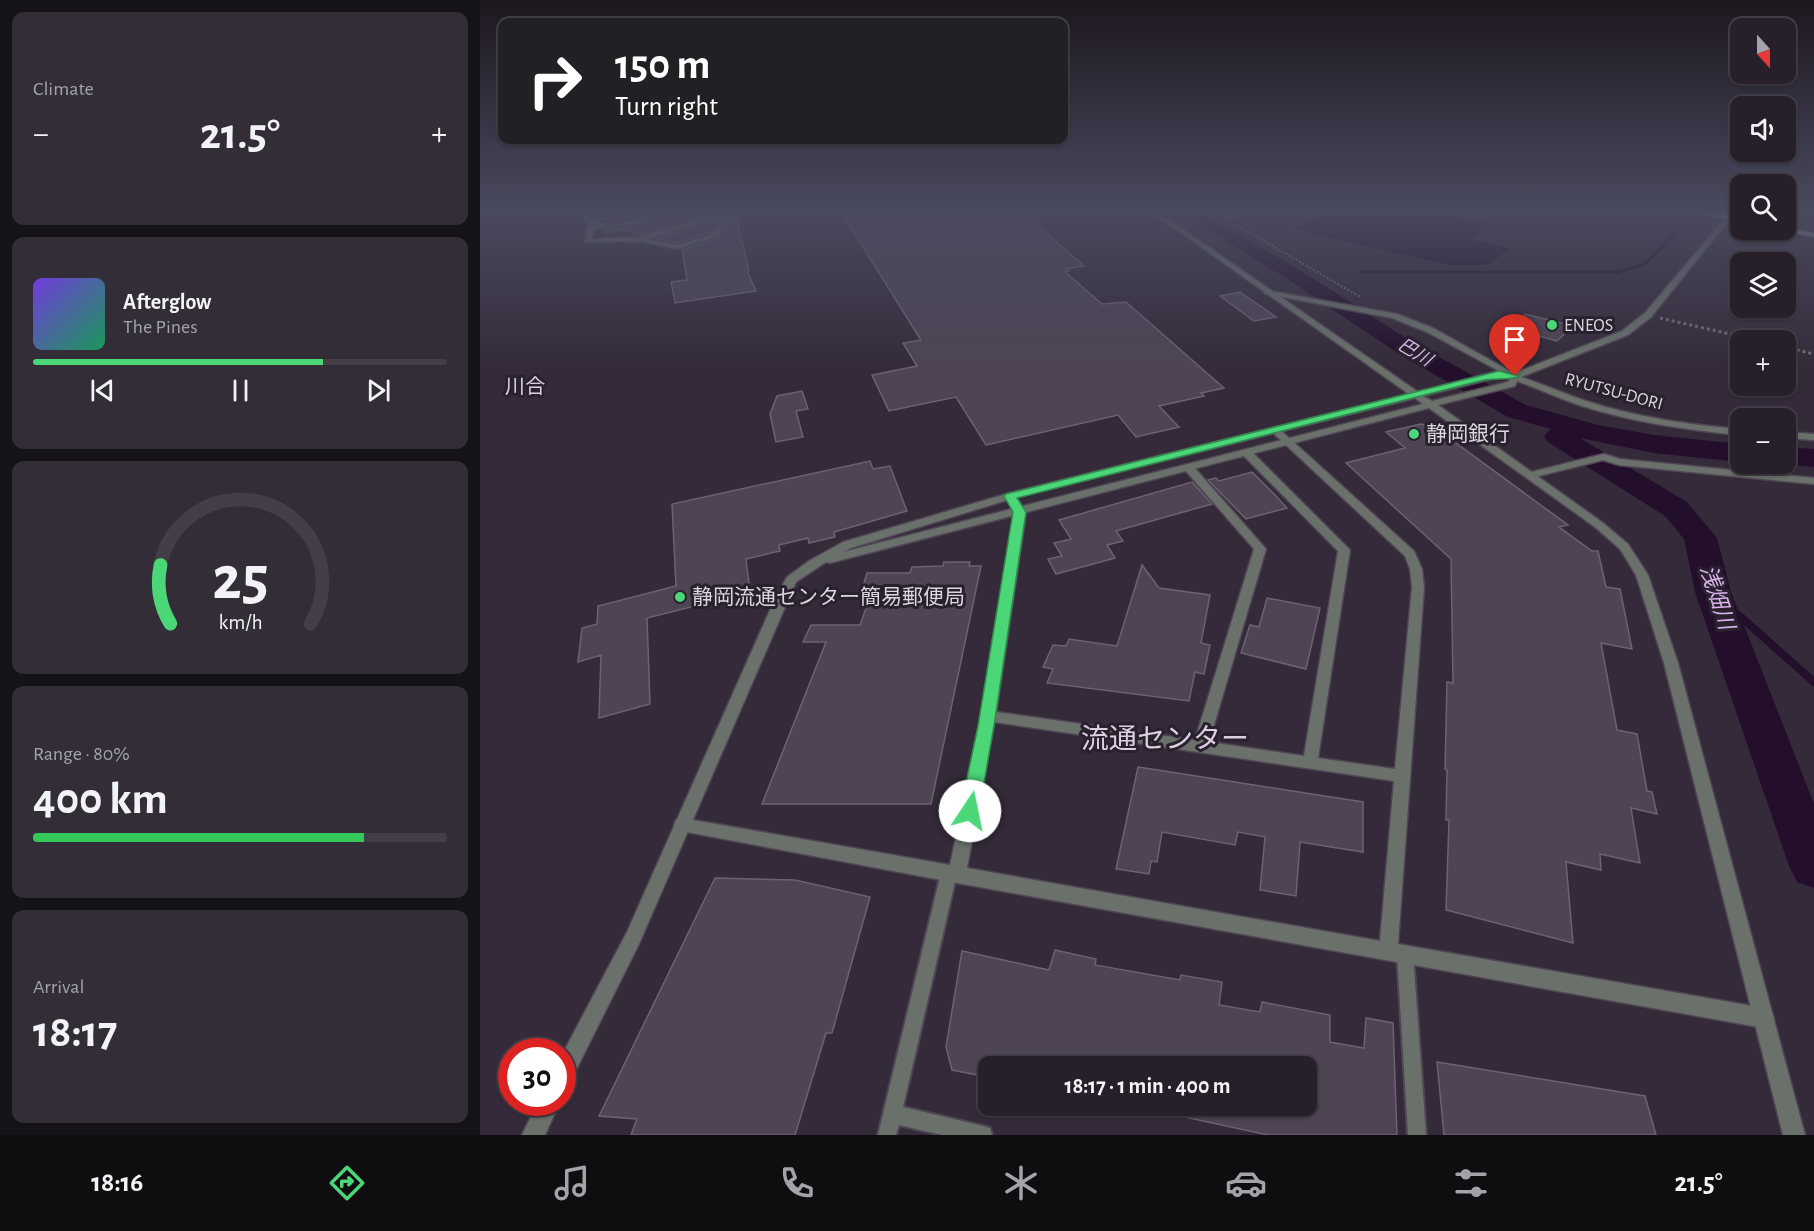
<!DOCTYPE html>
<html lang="en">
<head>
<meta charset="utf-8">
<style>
  :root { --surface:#27202b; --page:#332d37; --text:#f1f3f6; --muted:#a4a3a9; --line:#433e47; --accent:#4bd677 }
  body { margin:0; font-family:"Alegreya Sans","Noto Sans JP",sans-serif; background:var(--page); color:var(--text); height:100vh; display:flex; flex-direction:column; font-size:22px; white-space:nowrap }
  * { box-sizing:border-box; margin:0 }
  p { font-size:20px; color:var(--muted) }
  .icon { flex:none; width:33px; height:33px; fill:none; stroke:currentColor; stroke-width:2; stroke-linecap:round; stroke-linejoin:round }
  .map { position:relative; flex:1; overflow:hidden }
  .sheet { display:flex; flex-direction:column; gap:12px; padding:12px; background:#151218; width:480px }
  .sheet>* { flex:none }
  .guide { position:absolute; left:18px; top:18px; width:570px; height:126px; border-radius:12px; box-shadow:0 2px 4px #0004,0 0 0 2px var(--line); background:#202124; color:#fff; overflow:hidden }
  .needle { width:39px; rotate:159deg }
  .controls { position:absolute; left:1250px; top:18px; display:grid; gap:12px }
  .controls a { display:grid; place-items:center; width:66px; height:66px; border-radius:12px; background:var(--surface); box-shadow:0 2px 4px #0004,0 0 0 2px var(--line); font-size:30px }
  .speed { position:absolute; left:18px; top:1038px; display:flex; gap:12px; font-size:30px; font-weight:700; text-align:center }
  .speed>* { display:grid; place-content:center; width:78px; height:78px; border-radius:50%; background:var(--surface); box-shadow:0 2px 4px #0004,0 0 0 2px var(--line); line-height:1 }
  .speed .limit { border:9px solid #d22; background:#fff; color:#111 }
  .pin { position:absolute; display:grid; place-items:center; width:51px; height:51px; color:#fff; margin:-62px -26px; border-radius:50% 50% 50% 0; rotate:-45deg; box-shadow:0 0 6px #0007 }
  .pin .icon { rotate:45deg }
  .me { position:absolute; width:66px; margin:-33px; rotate:11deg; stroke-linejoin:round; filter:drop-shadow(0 0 4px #0008) }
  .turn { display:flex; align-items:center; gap:21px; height:126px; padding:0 18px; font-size:27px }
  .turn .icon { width:78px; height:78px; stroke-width:2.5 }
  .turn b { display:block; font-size:42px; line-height:51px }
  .big { font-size:45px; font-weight:700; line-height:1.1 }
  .sheet .tile { flex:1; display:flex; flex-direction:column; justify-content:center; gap:9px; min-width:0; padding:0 21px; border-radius:12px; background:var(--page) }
  .sheet .dial { align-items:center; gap:0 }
  .dial svg { height:156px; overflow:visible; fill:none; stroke:var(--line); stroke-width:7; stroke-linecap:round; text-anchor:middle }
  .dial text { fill:var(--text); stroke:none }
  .song { display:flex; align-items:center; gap:18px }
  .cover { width:72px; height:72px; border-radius:9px; background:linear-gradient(135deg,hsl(260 70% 55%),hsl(150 70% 35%)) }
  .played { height:6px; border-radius:3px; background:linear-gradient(90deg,var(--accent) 70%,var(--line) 70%) }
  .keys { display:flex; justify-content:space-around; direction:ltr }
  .heat { display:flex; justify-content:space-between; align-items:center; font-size:33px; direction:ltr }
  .charge { height:9px; border-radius:4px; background:linear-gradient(90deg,#34c759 80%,var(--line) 0) }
  .trip { position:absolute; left:498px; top:1056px; width:339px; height:60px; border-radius:12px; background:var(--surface); box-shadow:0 2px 4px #0004,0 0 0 2px var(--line); font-weight:700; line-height:60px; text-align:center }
  .menu { display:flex; height:96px; justify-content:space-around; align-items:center; background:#100d11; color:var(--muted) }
  .menu .icon { width:42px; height:42px }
  .menu .active { color:var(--accent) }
  .menu b { font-size:27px; color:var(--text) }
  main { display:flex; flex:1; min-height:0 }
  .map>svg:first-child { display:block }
  .water { fill:#230f2c }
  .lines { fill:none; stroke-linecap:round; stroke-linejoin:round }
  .stream-far2 { stroke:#230f2c; stroke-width:3 }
  .stream-far1 { stroke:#230f2c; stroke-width:6 }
  .stream { stroke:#230f2c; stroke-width:8 }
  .river { fill:#230f2c; fill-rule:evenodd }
  .building { fill:#4e4454; stroke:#6d6272; stroke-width:1.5 }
  .service-casing { stroke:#4f4554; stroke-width:4 }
  .minor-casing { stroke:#4f4554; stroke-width:3 }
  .tertiary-casing { stroke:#4f4554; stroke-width:3 }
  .primary-casing { stroke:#4f4554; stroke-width:3 }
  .path-far1 { stroke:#736a77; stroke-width:2; stroke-dasharray:2 2; stroke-linecap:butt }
  .path { stroke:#736a77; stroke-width:3; stroke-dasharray:3 3; stroke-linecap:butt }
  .service { fill:#6a716b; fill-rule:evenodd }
  .minor { fill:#6a716b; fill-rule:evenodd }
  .tertiary { fill:#6a716b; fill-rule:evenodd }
  .primary { fill:#a4b3a7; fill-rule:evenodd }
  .route { fill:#4bd677; stroke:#318b4d; stroke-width:1.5 }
  .poi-dot { fill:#4bd677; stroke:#2a212f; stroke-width:2 }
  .labels { text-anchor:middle; stroke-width:6; stroke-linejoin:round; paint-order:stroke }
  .far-poi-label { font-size:18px; fill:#dcd5df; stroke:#2a212f; text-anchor:start }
  .far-water-label { font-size:18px; font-style:italic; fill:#d8b2eb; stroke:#2a212f }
  .far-street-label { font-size:18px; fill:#dcd5df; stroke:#2a212f }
  .far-quarter-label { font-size:20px; fill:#dccfe2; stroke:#2a212f }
  .poi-label { font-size:21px; fill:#dcd5df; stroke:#2a212f; text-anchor:start }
  .water-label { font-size:22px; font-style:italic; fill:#d8b2eb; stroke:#2a212f }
  .near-quarter-label { font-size:28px; fill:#dccfe2; stroke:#2a212f }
</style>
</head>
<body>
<main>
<section class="sheet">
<div class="tile"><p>Climate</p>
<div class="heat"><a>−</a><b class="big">21.5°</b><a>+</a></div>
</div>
<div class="tile">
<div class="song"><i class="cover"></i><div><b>Afterglow</b><p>The Pines</p></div></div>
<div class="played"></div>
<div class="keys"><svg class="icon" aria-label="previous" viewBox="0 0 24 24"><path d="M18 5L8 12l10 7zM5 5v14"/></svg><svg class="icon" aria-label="pause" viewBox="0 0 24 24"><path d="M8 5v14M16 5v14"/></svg><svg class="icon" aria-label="next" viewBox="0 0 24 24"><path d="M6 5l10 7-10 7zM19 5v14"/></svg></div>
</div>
<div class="tile dial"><svg viewBox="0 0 100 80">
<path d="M14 69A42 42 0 1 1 86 69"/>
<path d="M14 69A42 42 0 0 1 9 39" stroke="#4bd677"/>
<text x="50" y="56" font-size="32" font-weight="700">25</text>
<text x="50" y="72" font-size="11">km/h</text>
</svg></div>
<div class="tile"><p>Range · 80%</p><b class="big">400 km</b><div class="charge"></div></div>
<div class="tile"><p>Arrival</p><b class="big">18:17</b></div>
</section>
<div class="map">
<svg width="1334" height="1135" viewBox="0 0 1334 1135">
  <rect width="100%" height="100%" fill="#342a39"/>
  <!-- water -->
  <path class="water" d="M 850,209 L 939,209 L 1013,224 L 991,239 L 1031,249 L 1006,265 L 969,265 L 812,229 Z"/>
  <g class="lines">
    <!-- stream-far2 -->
    <path class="stream-far2" d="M 882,272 L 1137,272 L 1165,264 L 1195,233"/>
    <!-- stream-far1 -->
    <path class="stream-far1" d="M 1233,592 L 1264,619"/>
    <!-- stream -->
    <path class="stream" d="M 1262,618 L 1334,682"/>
    <!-- river -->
    <path class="river" d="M 694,209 L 714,209 L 820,270 L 932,342 L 1046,405 L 1118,425 L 1174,435 L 1260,444 L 1260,462 L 1174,453 L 1100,438 L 1207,502 L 1237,538 L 1251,592 L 1334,804 L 1334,888 L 1317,882 L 1309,866 L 1215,592 L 1204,539 L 1185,516 L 1068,442 L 1064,436 L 1071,429 L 1028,417 L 916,352 L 806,278 Z
      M 1305,447 L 1334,449 L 1334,467 L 1300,464 L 1305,464 Z"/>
  </g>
  <!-- building -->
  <path class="building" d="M 118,209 L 186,209 L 135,221 L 116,218 Z
    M 204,209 L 247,209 L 160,235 L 145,230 L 126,233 L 124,230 L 153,227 Z
    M 359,209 L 539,209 L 604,266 L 586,269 L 589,271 L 585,272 L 622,304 L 646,302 L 744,388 L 721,393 L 724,396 L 679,406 L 699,427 L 656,437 L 638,415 L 506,445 L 476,397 L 409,411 L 392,375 L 437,366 L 423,343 L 441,340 Z
    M 247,217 L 230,233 L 197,243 L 176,239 Z
    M 257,220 L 269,270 L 268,273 L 276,291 L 195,303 L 191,282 L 207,280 L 202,250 L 236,239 Z
    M 760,292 L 773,301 L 796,317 L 774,321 L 740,296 Z
    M 1045,314 L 1093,326 L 1077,341 L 1047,333 L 1044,337 L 1027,332 Z
    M 322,391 L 328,409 L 316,411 L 323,437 L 296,442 L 290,414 L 297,396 Z
    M 941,424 L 954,427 L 1088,525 L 1079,527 L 1112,551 L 1118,551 L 1126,587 L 1140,589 L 1152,649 L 1121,643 L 1137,730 L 1157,734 L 1167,791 L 1172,792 L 1177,814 L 1151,808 L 1160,863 L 1120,854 L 1121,870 L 1086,862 L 1093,943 L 966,910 L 969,820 L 966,820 L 967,770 L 965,769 L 967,682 L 973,683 L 971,559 L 866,463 L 925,448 L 906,432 Z
    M 390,461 L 393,469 L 410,466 L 427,511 L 354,532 L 355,537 L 329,543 L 328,538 L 299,545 L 300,551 L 266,559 L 270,592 L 167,618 L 170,704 L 119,718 L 121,655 L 98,662 L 102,628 L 117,624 L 118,606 L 196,586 L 192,504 Z
    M 772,472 L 796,496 L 807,508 L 766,519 L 728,480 L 736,478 L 739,481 Z
    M 712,482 L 732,504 L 636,531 L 643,541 L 627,545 L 635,558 L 576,574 L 568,559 L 582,556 L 574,543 L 591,539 L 579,520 Z
    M 464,562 L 490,562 L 489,566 L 501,566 L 451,804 L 282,804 L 346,642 L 323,642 L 331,625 L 380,625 L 393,589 L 382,590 L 387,573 L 430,573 L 432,567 L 463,566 Z
    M 662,565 L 679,588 L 730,595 L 721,643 L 730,645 L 724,674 L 715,672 L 709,701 L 567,683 L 573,669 L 563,667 L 573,645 L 586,646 L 589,639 L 637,646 Z
    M 787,598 L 840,608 L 826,669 L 761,653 L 770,625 L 779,627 Z
    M 658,767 L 883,802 L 883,852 L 820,842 L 816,896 L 780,890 L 785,837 L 758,832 L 755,845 L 682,832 L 677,862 L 671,861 L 669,874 L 636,869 Z
    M 235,878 L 315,880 L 390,897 L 352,1033 L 346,1033 L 315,1135 L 151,1135 L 157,1119 L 119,1116 Z
    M 575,950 L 616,959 L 615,965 L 700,980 L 701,975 L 742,982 L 739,1005 L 780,1012 L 782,1002 L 850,1015 L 850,1042 L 884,1048 L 886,1018 L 913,1023 L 917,1135 L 788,1135 L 681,1112 L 682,1106 L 826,1106 L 826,1066 L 508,1066 L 508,1077 L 472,1070 L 466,1047 L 482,951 L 569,970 Z
    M 957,1062 L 1165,1096 L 1176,1135 L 964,1135 Z"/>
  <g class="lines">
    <defs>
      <path id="service" d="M 469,866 L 474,868 L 477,873 L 423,1107 L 503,1126 L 510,1128 L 512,1135 L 462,1135 L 419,1125 L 416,1135 L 398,1135 L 461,873 L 464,868 Z
        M 925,946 L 931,948 L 933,954 L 946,1135 L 928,1135 L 917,954 L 919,948 Z"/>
      <path id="minor" d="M 97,209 L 103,209 C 124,243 172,208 202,209 L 152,225 L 114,229 L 111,239 L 160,237 L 254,209 L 266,209 L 235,237 L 197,249 L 159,241 L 105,242 L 108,227 L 113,225 L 104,220 ZM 256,212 L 231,235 L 197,245 L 167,239 Z
        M 765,209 L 773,209 L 749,220 L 744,219 Z
        M 1225,209 L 1232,209 L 1229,211 Z
        M 785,290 L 917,314 L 953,328 L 1039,376 L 1032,378 L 947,332 L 912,318 L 788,294 L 785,294 Z
        M 795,427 L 798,428 L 934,551 L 942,569 L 944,587 L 918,944 L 1284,1008 L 1291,1011 L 1294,1018 L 1291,1025 L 1284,1028 L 477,883 L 196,830 L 194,825 L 196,820 L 202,818 L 470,865 L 499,726 L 534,512 L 525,496 L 530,493 L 534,494 L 546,512 L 516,712 L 715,740 L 774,549 L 705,470 L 704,468 L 709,465 L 713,466 L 786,549 L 729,742 L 824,756 L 858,551 L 763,455 L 762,453 L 767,450 L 771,451 L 870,550 L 838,758 L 915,769 L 932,587 L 930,569 L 925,556 L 792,432 L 790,430 ZM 514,722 L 914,781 L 900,941 L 487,868 Z
        M 1124,454 L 1140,459 L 1334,478 L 1334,484 L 1139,465 L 1123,460 L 1051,478 L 1046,475 L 1047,473 Z"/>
      <path id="tertiary" d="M 663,209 L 670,209 L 691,221 L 938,392 L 1019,371 L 1032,374 L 1142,331 L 1165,313 L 1246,217 L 1250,217 L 1250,219 L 1171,317 L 1148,335 L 1041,377 C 1063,384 1084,394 1106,401 C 1156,417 1208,425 1260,429 L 1260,435 C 1206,430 1153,422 1102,406 C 1080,399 1059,389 1037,381 L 1035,386 L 958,405 L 1123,523 L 1148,544 L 1168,575 L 1198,663 L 1325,1135 L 1303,1135 L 1184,663 L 1156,575 L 1140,549 L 1115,527 L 949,408 L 350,563 L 346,562 L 316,582 L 159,944 L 89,1084 L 82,1087 L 82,1055 L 147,932 L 294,601 L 307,577 L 329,561 L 363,542 L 526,494 L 929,394 L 687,223 ZM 1019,377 L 1030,379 L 1028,382 L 952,401 L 943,396 ZM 935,398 L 943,404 L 363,552 L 371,548 L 534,498 Z
        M 1305,432 L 1334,434 L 1334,440 L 1305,438 Z
        M 58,1102 L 80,1102 L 65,1135 L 42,1135 Z"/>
      <path id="primary" d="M 1198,209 L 1213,209 L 1260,218 L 1260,222 Z
        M 1305,228 L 1334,233 L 1334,237 L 1299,230 Z"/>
    </defs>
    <!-- service casing -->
    <use href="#service" class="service-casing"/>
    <!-- minor casing -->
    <use href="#minor" class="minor-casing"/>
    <!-- tertiary casing -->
    <use href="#tertiary" class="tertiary-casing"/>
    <!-- primary casing -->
    <use href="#primary" class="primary-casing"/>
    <!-- path-far1 -->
    <path class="path-far1" d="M 724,209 L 737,215
      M 0,214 L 40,209
      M 757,225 L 880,297"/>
    <!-- path -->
    <path class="path" d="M 1180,318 L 1276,340
      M 1305,347 L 1334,354"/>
    <!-- service -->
    <use href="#service" class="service"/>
    <!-- minor -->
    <use href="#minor" class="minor"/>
    <!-- tertiary -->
    <use href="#tertiary" class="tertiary"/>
    <!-- primary -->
    <use href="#primary" class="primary"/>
  </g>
  <!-- sky -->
  <linearGradient id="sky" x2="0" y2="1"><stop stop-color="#1d171f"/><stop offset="0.57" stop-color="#4a4a5f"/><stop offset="1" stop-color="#4a4a5f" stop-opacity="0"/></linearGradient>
  <rect width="1334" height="368" fill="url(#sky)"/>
  <!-- route -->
  <path class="route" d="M 1019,371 L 1040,376 C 1034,380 1014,378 1004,380 L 537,498 L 546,512 L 514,726 L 499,811 L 496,817 L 490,819 L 483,817 L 480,811 L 498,726 L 533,512 L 524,496 L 526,494 Z"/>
  <!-- markers -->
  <g class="poi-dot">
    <circle cx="1072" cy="325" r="6"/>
    <circle cx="934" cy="434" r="6"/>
    <circle cx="200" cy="597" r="6"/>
  </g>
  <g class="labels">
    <!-- far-poi labels -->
    <g class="far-poi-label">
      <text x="1084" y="331">ENEOS</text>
    </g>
    <!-- far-water labels -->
    <g class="far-water-label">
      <text transform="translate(935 352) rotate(31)" y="6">巴川</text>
    </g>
    <!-- far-street labels -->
    <g class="far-street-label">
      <text transform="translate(1134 391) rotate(15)" y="6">RYUTSU-DORI</text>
    </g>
    <!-- far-quarter labels -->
    <g class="far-quarter-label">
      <text x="45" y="393">川合</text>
    </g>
    <!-- poi labels -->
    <g class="poi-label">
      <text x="946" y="441">静岡銀行</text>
      <text x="212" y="604">静岡流通センター簡易郵便局</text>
    </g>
    <!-- water labels -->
    <g class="water-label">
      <text transform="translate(1238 597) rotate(72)" y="8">浅畑川</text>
    </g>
    <!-- near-quarter labels -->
    <g class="near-quarter-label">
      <text x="685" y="748">流通センター</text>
    </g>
  </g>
</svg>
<div class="controls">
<a><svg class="needle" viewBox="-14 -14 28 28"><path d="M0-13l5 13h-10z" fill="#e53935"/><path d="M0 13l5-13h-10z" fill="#a4a3a9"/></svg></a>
<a><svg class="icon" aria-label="sound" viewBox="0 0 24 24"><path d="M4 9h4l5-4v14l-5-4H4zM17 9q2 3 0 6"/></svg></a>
<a><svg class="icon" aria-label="search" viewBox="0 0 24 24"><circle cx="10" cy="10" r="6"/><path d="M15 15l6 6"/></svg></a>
<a><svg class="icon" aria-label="layers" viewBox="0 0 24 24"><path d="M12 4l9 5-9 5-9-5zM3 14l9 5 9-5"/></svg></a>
<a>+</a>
<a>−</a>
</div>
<div class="speed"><div class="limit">30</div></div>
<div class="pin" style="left:1035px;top:376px;background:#d93025"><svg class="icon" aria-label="arrive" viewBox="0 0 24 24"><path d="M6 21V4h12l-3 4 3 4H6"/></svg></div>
<svg class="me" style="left:490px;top:811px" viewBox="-20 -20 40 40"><circle r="19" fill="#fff"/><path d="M0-13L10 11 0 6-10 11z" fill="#4bd677"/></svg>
<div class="trip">18:17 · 1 min · 400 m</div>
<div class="guide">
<div class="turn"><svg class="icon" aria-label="right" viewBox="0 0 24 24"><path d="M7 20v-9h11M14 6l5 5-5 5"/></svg><div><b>150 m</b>Turn right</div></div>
</div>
</div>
</main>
<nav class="menu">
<b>18:16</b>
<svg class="icon active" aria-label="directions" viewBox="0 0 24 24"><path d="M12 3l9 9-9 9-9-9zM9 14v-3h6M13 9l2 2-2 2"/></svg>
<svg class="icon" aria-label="music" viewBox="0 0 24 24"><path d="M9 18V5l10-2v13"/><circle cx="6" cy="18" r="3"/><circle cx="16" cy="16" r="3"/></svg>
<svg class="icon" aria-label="phone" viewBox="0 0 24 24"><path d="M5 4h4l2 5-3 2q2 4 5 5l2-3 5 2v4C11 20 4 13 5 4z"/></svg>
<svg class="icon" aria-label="climate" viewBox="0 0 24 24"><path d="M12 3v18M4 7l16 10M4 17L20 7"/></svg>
<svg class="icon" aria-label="car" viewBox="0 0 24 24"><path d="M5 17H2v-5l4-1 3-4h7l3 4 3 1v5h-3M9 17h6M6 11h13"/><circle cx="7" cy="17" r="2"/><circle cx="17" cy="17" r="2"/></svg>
<svg class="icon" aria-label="filters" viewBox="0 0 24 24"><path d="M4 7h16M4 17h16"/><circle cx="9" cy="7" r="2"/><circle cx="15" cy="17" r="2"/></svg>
<b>21.5°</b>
</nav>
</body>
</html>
